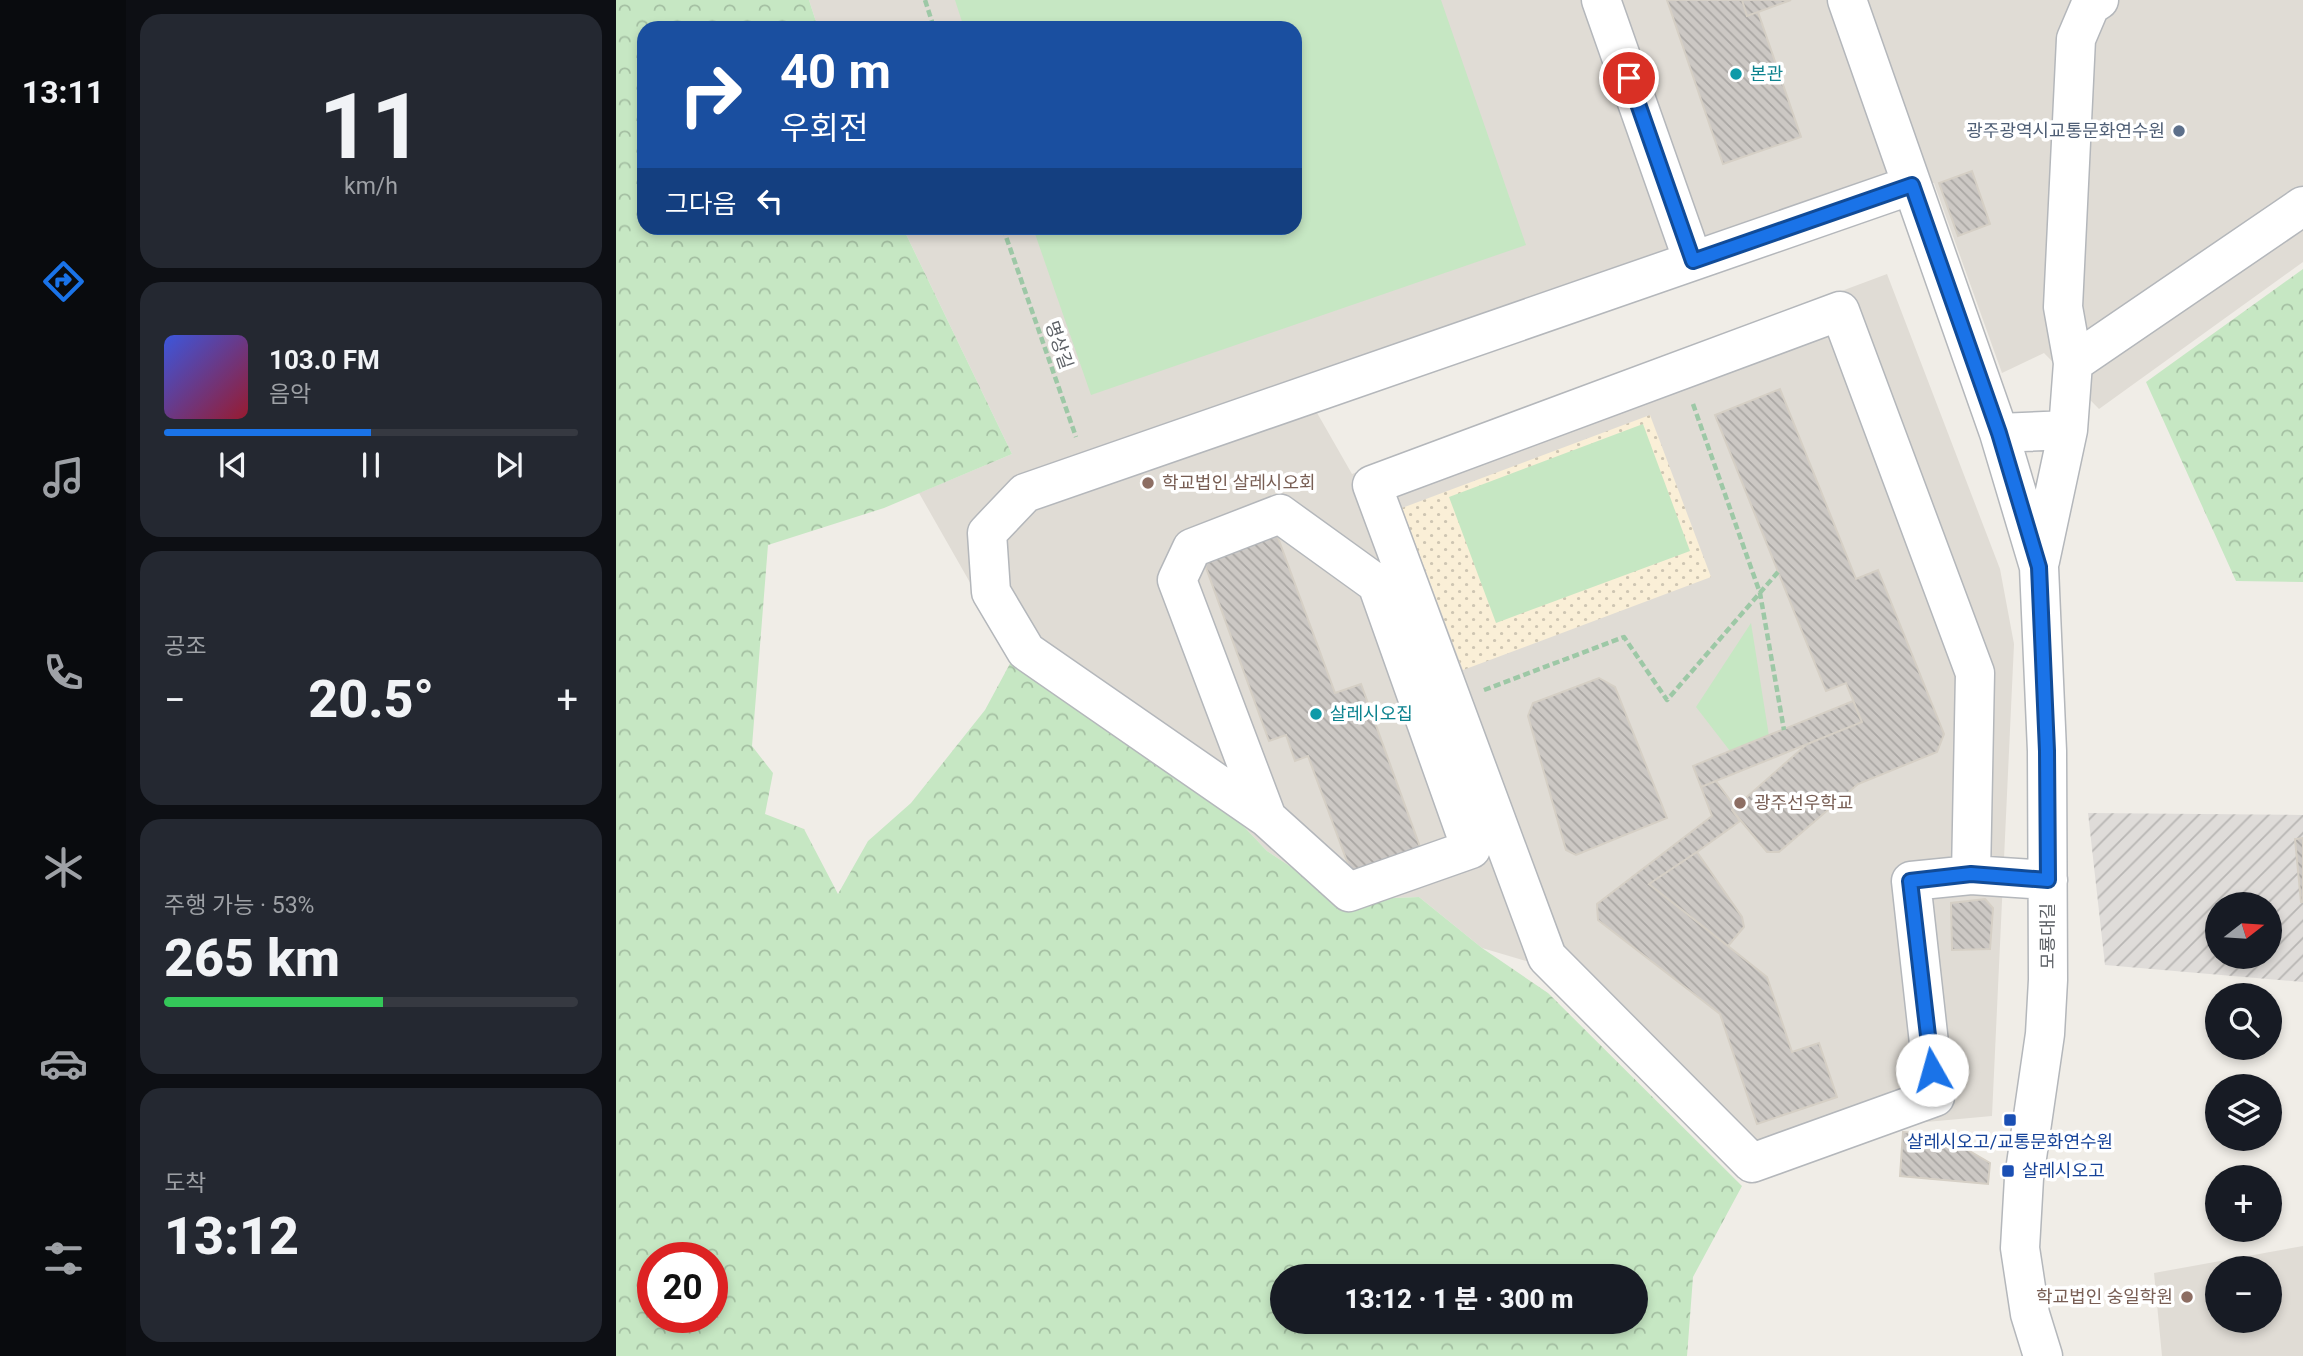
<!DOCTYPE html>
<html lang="ko">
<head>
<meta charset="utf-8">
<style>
  :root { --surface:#171b24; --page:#242831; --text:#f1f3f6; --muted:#9ea1a6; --line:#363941; --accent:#1a73e8 }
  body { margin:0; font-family:Roboto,"Noto Sans KR",sans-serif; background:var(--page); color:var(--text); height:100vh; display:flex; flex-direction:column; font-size:26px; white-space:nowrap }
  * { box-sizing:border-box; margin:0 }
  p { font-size:23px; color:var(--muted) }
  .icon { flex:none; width:38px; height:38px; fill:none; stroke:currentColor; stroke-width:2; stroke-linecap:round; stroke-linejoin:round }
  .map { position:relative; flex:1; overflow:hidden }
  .sheet { display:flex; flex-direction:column; gap:14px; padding:14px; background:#0d0f14; width:490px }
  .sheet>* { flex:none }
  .banner { position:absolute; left:21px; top:21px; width:665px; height:214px; border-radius:21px; box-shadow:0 4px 10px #0003; background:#1a4fa0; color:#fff; overflow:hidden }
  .needle { width:46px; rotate:73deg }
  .controls { position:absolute; left:1589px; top:892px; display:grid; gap:14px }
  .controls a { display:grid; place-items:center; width:77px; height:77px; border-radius:50%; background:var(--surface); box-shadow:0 4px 10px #0003; font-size:35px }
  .speed { position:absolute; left:21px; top:1242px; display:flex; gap:14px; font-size:35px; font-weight:700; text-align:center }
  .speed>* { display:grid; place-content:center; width:91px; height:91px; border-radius:50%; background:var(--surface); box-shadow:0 4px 10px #0003; line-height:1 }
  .speed .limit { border:10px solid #d22; background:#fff; color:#111 }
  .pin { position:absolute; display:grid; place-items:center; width:60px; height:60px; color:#fff; margin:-30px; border:4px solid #fff; border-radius:50%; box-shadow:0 2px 7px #0007 }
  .me { position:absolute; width:77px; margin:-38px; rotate:353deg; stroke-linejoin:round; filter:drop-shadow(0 0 5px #0008) }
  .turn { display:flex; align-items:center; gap:24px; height:147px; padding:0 28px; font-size:32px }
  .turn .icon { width:91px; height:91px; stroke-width:2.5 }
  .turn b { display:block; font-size:49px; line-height:60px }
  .then { display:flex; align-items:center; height:66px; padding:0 28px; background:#0003; gap:14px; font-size:26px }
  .big { font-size:52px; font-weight:800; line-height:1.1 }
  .sheet .card { flex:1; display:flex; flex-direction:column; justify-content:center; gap:10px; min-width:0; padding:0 24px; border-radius:21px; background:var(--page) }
  .sheet .dial { align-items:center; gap:0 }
  .dial b { font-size:91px; line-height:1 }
  .song { display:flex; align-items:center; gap:21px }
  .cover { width:84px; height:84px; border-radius:10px; background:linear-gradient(135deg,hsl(230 70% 55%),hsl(350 70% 35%)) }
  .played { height:7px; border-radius:4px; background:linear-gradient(90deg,var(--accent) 50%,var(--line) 50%) }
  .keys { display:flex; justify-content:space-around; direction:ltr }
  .heat { display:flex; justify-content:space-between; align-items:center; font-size:38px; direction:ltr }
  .charge { height:10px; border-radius:5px; background:linear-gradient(90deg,#34c759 53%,var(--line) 0) }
  .trip { position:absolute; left:654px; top:1264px; width:378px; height:70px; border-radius:35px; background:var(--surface); box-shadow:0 4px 10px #0003; font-weight:800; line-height:70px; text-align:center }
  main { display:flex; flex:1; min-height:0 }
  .tab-bar { display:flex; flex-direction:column; width:126px; justify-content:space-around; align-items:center; background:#090b0e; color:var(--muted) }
  .tab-bar .icon { width:49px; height:49px }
  .tab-bar .current { color:var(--accent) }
  .tab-bar b { font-size:32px; color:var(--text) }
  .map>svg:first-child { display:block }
  .industrial { fill:url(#industrial-furrows); fill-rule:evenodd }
  .education { fill:#e0dcd5; fill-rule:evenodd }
  .forest { fill:url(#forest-crowns); fill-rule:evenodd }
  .sand { fill:url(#sand-dots) }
  .park { fill:#c6e7c3 }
  .building { fill:url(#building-back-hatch); stroke:#d5cfc5; stroke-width:2 }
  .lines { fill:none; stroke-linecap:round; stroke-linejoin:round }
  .minor-casing { stroke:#b4b7bb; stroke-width:41 }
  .path { stroke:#9dc8a6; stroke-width:4.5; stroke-dasharray:7 3.5; stroke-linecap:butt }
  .minor { stroke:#fff; stroke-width:38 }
  .route-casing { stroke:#114b97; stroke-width:18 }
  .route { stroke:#1a73e8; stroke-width:12 }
  .culture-dot { fill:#0f9aa8; stroke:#fff; stroke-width:2.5 }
  .service-dot { fill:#5c6f8a; stroke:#fff; stroke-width:2.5 }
  .education-dot { fill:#8d6e63; stroke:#fff; stroke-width:2.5 }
  .transit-dot { fill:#1a4fb4; stroke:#fff; stroke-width:2.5 }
  .labels { text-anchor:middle; stroke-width:7; stroke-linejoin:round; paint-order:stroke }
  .culture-label { font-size:18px; fill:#0d838f; stroke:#fff; text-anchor:start }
  .service-label { font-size:18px; fill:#4e5e75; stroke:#fff; text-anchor:end }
  .street-label { font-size:18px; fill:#5e6267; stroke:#fff }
  .education-label { font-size:18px; fill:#785e54; stroke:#fff; text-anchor:start }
  .transit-label { font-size:18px; fill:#164399; stroke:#fff }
</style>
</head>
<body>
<main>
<nav class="tab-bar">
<b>13:11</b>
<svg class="icon current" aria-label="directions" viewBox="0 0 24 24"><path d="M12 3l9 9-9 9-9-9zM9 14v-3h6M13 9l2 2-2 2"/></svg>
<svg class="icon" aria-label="music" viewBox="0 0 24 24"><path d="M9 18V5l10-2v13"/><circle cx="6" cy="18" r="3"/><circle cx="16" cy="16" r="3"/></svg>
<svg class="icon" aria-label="phone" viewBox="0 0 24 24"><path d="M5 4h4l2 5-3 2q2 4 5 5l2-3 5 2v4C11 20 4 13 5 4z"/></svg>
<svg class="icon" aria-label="climate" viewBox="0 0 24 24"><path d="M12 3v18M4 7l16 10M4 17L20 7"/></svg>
<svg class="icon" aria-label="car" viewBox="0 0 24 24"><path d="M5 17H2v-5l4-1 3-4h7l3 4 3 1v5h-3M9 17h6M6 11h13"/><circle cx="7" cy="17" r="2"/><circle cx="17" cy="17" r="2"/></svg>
<svg class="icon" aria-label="filters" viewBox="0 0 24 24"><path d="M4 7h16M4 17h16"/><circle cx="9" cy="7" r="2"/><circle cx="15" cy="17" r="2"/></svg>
</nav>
<section class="sheet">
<div class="card dial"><b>11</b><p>km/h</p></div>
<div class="card">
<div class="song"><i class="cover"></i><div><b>103.0 FM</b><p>음악</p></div></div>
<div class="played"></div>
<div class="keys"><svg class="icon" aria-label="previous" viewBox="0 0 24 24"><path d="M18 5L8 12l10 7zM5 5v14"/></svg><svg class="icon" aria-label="pause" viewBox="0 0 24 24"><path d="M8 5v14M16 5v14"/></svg><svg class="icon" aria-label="next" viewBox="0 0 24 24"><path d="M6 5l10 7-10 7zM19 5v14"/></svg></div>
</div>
<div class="card"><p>공조</p>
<div class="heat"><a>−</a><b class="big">20.5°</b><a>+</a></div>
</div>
<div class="card"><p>주행 가능 · 53%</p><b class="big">265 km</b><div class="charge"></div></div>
<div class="card"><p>도착</p><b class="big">13:12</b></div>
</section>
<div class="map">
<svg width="1687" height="1356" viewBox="0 0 1687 1356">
  <defs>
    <pattern id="industrial-furrows" width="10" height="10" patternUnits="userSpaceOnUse" patternTransform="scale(1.75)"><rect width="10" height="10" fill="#dfdcd9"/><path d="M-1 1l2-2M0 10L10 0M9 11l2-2" fill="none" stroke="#b8b6b4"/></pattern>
    <pattern id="forest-crowns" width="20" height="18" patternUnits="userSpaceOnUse" patternTransform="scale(1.75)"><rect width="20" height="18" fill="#c6e7c3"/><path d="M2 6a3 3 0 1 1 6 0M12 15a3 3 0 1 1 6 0" fill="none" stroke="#a4bfa2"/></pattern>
    <pattern id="sand-dots" width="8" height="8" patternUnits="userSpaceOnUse" patternTransform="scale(1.75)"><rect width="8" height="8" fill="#faefd7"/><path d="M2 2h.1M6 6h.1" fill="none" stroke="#cec5b2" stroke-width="1.8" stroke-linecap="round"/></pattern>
    <pattern id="building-back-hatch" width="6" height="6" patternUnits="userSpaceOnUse" patternTransform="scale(1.75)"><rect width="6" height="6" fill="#ccc8c4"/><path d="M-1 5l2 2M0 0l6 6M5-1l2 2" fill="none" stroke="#a9a6a3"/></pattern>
  </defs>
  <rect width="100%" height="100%" fill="#f0ede7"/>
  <!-- industrial -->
  <path class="industrial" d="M 1472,813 L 1687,815 L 1687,982 L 1489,965 ZM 1601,905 L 1654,905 L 1654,957 L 1601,957 Z"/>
  <!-- education -->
  <path class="education" d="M 193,0 L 1687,0 L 1687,262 L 1483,409 L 1428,353 L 1386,373 L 1318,183 L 696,404 L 736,474 L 1271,274 L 1384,569 L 1398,644 L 1376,1116 L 1299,1123 L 1127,1181 L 917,963 L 866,948 L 803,897 L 725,900 L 651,851 L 580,776 L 397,658 L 303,493 L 396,454 L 287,228 L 679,228 L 679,28 L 202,28 Z
    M 1687,1246 L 1687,1356 L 1546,1356 L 1538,1273 ZM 1601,1269 L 1654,1269 L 1654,1321 L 1601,1321 Z"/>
  <!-- forest -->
  <path class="forest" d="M 0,0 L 193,0 L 202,28 L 28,28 L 28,228 L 287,228 L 396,454 L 268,508 L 152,545 L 136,746 L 157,773 L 149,814 L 188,829 L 222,894 L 252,841 L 295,803 L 369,710 L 397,658 L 580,776 L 651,851 L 725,900 L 803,897 L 866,948 L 932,993 L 1126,1186 L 1077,1277 L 1071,1356 L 0,1356 ZM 37,1258 L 96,1258 L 96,1318 L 37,1318 ZM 667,1276 L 1020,1276 L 1020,1321 L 667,1321 Z
    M 1687,269 L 1687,582 L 1620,581 L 1530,382 Z"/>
  <!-- sand -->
  <path class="sand" d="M 1034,415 L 1095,577 L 847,670 L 786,508 Z"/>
  <!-- park -->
  <path class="park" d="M 339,0 L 825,0 L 910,245 L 475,395 L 417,228 L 679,228 L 679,28 L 348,28 Z
    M 1027,424 L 1074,551 L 880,623 L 833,497 Z
    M 1135,623 L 1153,736 L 1114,751 L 1080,707 Z"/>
  <!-- building -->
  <path class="building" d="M 1051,0 L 1175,0 L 1142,12 L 1185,137 L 1107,164 Z
    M 1126,0 L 1175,0 L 1131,16 Z
    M 1356,171 L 1374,224 L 1342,236 L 1323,183 Z
    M 1164,389 L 1240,579 L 1262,570 L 1328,734 L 1321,752 L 1242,784 L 1163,852 L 1151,852 L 1116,810 L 1191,744 L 1246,722 L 1230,683 L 1210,691 L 1099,415 Z
    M 661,535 L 719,693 L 745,684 L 808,858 L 739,883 L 692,756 L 679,761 L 670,735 L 653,741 L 588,562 Z
    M 983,678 L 999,687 L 1051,818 L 960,855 L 950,850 L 912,716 L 917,703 Z
    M 1237,701 L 1246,722 L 1085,787 L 1077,766 Z
    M 1100,781 L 1119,807 L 1116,810 L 1124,821 L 1081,852 L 1126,917 L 1128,927 L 1112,946 L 1151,977 L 1176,1052 L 1203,1043 L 1221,1097 L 1141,1124 L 1104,1014 L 982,920 L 981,904 L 1096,816 L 1085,787 Z
    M 1687,838 L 1687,902 L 1685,902 L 1679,839 Z
    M 1081,852 L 1126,917 L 1128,927 L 1112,946 L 1033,884 Z
    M 1369,899 L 1377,908 L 1374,949 L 1336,950 L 1335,903 Z
    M 1287,1132 L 1326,1135 L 1374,1163 L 1372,1184 L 1284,1176 Z"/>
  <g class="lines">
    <defs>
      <path id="minor" d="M 985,0 L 1077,261
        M 1231,0 L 1383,433 L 1423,567 L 1431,751 L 1432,980 L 1429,1034 L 1408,1178 L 1404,1248 L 1414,1314 L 1427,1356
        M 1457,363 L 1687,206
        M 1452,430 L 1457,363 L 1447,307 L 1460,39 L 1474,6 L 1483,0
        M 1383,433 L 1452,430 L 1424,561
        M 651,818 L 561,580 L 576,548 L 664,514 L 761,584 L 855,849 L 733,892 L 651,818 L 410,651 L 375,592 L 371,533 L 409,493 L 1296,185
        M 1355,875 L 1295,881 L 1319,1097 L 1136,1163 L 931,957 L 756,485 L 1224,311 L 1359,673 L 1355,875 L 1432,880"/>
    </defs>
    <!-- minor casing -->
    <use href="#minor" class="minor-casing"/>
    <!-- path -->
    <path class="path" d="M 309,0 L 318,28
      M 387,228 L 460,437
      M 1077,404 L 1144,593 L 1168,730
      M 868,690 L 1008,637 L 1051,700 L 1162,572"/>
    <!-- minor -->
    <use href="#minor" class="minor"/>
  </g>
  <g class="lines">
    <defs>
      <path id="route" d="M 1013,78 L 1077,261 L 1296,185 L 1383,433 L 1423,567 L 1431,751 L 1432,880 L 1355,874 L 1294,881 L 1316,1070"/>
    </defs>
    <!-- route casing -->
    <use href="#route" class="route-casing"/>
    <!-- route -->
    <use href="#route" class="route"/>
  </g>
  <!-- markers -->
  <g class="culture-dot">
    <circle cx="1120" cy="74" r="7"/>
    <circle cx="700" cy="714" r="7"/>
  </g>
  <circle class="service-dot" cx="1563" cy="131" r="7"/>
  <g class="education-dot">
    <circle cx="532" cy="483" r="7"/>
    <circle cx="1124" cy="803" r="7"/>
    <circle cx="1571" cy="1297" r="7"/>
  </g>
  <g class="transit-dot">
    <rect x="1387" y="1113" width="14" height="14" rx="3.5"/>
    <rect x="1385" y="1164" width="14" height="14" rx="3.5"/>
  </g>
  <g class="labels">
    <!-- culture labels -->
    <g class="culture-label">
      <text x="1134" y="80">본관</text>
      <text x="714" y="720">살레시오집</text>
    </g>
    <!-- service labels -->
    <g class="service-label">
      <text x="1549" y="137">광주광역시교통문화연수원</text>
    </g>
    <!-- street labels -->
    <g class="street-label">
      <text transform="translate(443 345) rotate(71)" y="6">명상길</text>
      <text transform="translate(1432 936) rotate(-90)" y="6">모룡대길</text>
    </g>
    <!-- education labels -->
    <g class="education-label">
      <text x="546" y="489">학교법인 살레시오회</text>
      <text x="1138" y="809">광주선우학교</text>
      <text x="1557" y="1303" text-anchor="end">학교법인 숭일학원</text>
    </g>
    <!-- transit labels -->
    <g class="transit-label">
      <text x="1394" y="1148">살레시오고/교통문화연수원</text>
      <text x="1406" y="1177" text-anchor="start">살레시오고</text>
    </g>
  </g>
</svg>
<div class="controls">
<a><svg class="needle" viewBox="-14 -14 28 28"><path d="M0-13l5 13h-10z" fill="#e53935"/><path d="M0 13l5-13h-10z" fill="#9ea1a6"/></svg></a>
<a><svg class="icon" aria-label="search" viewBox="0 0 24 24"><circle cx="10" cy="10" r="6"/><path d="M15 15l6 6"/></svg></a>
<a><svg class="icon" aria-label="layers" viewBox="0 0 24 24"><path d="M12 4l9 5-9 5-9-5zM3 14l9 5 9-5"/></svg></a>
<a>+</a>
<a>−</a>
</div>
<div class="speed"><div class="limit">20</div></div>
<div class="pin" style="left:1013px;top:78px;background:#d93025"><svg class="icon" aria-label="arrive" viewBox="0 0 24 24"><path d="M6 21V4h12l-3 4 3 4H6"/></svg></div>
<svg class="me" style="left:1316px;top:1070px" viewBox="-20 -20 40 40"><circle r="19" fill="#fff"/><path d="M0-13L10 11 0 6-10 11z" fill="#1a73e8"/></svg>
<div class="trip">13:12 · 1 분 · 300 m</div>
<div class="banner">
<div class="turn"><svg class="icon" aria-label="right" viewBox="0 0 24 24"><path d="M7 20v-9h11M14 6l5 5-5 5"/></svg><div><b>40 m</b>우회전</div></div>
<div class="then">그다음<svg class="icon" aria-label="left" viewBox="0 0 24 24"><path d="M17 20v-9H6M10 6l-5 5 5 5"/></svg></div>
</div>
</div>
</main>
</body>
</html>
